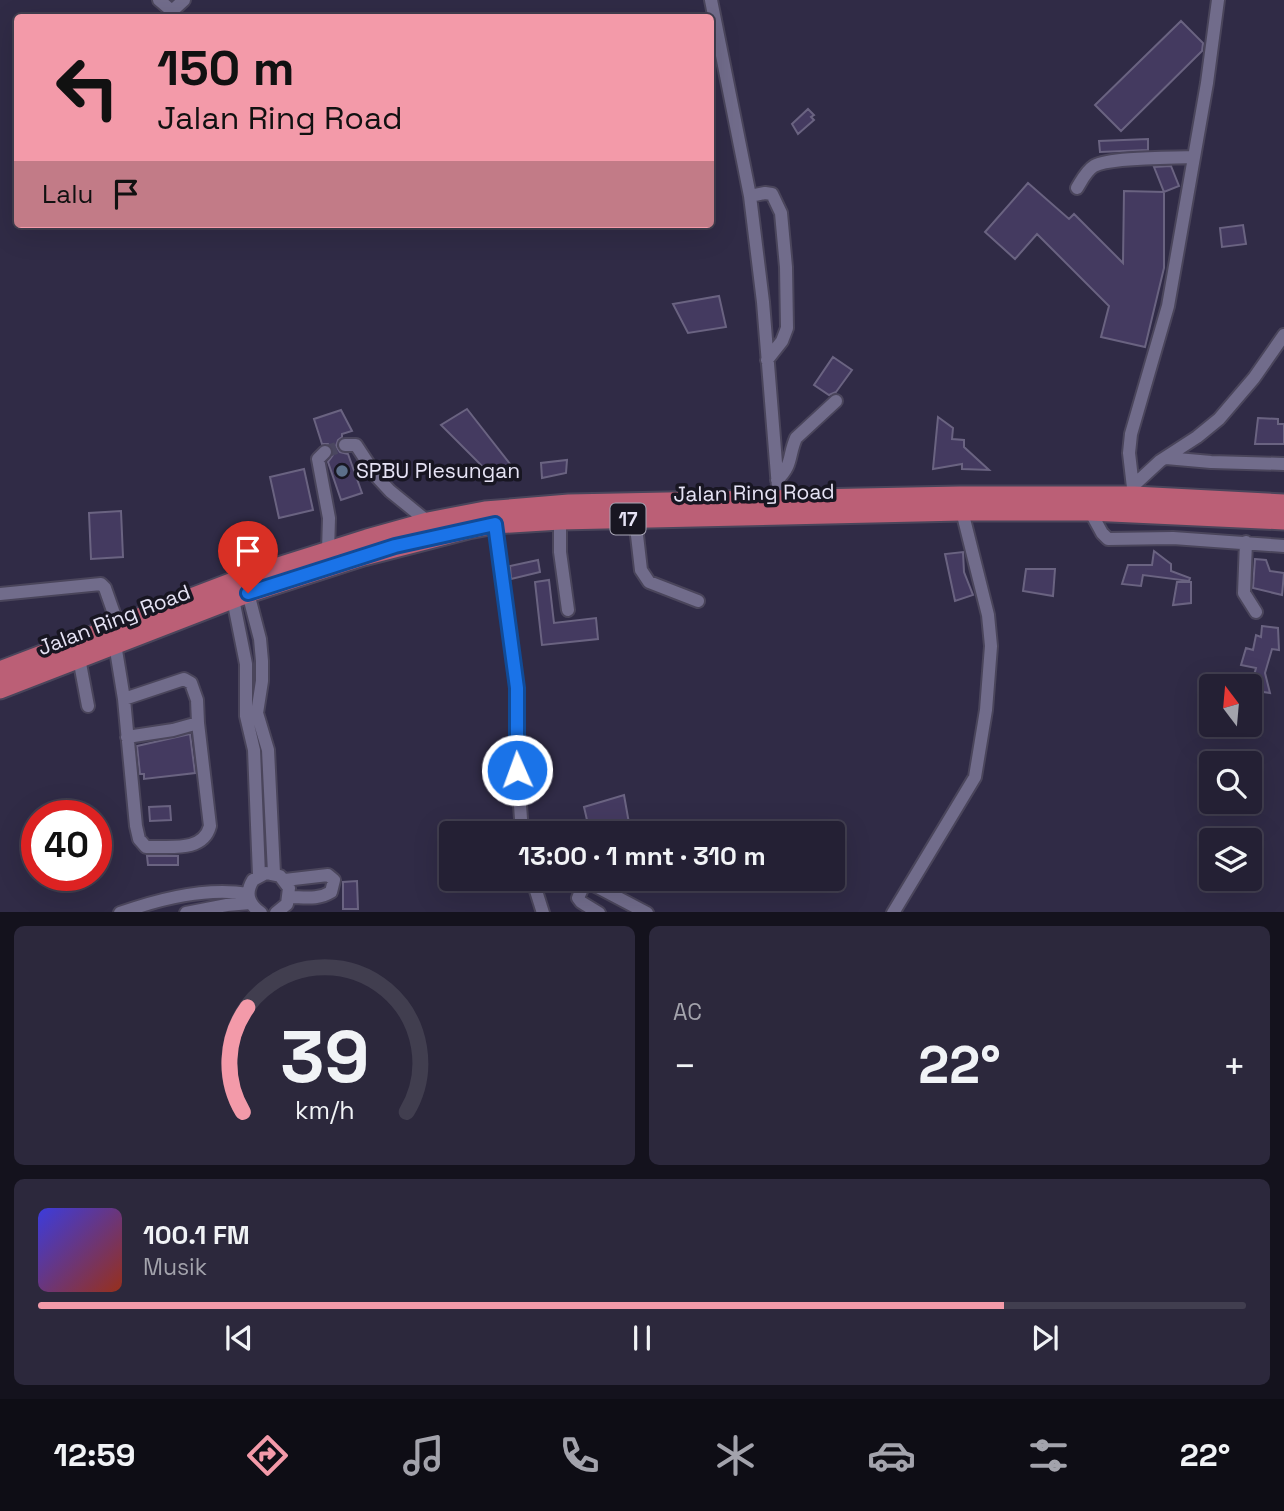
<!DOCTYPE html>
<html lang="id">
<head>
<meta charset="utf-8">
<style>
  :root { --surface:#242034; --page:#2c283c; --text:#f1f3f6; --muted:#a3a3ac; --line:#413e4f; --accent:#f39aa9 }
  body { margin:0; font-family:"Space Grotesk",sans-serif; background:var(--page); color:var(--text); height:100vh; display:flex; flex-direction:column; font-size:26px; white-space:nowrap }
  * { box-sizing:border-box; margin:0 }
  p { font-size:23px; color:var(--muted) }
  .icon { flex:none; width:38px; height:38px; fill:none; stroke:currentColor; stroke-width:2; stroke-linecap:round; stroke-linejoin:round }
  .map { position:relative; height:912px; overflow:hidden }
  .panel { display:flex; flex-direction:column; gap:14px; padding:14px; background:#14121d; flex:1 }
  .panel>* { flex:none }
  .hud { position:absolute; left:14px; top:14px; width:700px; height:214px; border-radius:7px; box-shadow:0 7px 28px #0002,0 0 0 2px var(--line); background:#f39aa9; color:#111; overflow:hidden }
  .needle { width:46px; rotate:344deg }
  .controls { position:absolute; left:1199px; top:674px; display:grid; gap:14px }
  .controls a { display:grid; place-items:center; width:63px; height:63px; border-radius:7px; background:var(--surface); box-shadow:0 7px 28px #0002,0 0 0 2px var(--line); font-size:35px }
  .speed { position:absolute; left:21px; top:800px; display:flex; gap:14px; font-size:35px; font-weight:700; text-align:center }
  .speed>* { display:grid; place-content:center; width:91px; height:91px; border-radius:50%; background:var(--surface); box-shadow:0 7px 28px #0002,0 0 0 2px var(--line); line-height:1 }
  .speed .limit { border:10px solid #d22; background:#fff; color:#111 }
  .pin { position:absolute; display:grid; place-items:center; width:60px; height:60px; color:#fff; margin:-72px -30px; border-radius:50% 50% 50% 0; rotate:-45deg; box-shadow:0 0 7px #0007 }
  .pin .icon { rotate:45deg }
  .me { position:absolute; width:77px; margin:-38px; rotate:358deg; stroke-linejoin:round; filter:drop-shadow(0 0 5px #0008) }
  .turn { display:flex; align-items:center; gap:24px; height:147px; padding:0 28px; font-size:32px }
  .turn .icon { width:91px; height:91px; stroke-width:2.5 }
  .turn b { display:block; font-size:49px; line-height:60px }
  .then { display:flex; align-items:center; height:66px; padding:0 28px; background:#0003; gap:14px; font-size:26px }
  .big { font-size:52px; font-weight:700; line-height:1.1 }
  .panel .widget { flex:1; display:flex; flex-direction:column; justify-content:center; gap:10px; min-width:0; padding:0 24px; border-radius:10px; background:var(--page) }
  .panel .dial { align-items:center; gap:0 }
  .dial svg { height:182px; overflow:visible; fill:none; stroke:var(--line); stroke-width:7; stroke-linecap:round; text-anchor:middle }
  .dial text { fill:var(--text); stroke:none }
  .song { display:flex; align-items:center; gap:21px }
  .cover { width:84px; height:84px; border-radius:10px; background:linear-gradient(135deg,hsl(240 70% 55%),hsl(10 70% 35%)) }
  .played { height:7px; border-radius:4px; background:linear-gradient(90deg,var(--accent) 80%,var(--line) 80%) }
  .keys { display:flex; justify-content:space-around; direction:ltr }
  .heat { display:flex; justify-content:space-between; align-items:center; font-size:38px; direction:ltr }
  .panel .tiles { flex:1; display:grid; gap:14px; grid-template-columns:1fr 1fr }
  .widget:last-child { grid-column:span 2 }
  .trip { position:absolute; left:439px; top:821px; width:406px; height:70px; border-radius:7px; background:var(--surface); box-shadow:0 7px 28px #0002,0 0 0 2px var(--line); font-weight:700; line-height:70px; text-align:center }
  .tabs { display:flex; height:112px; justify-content:space-around; align-items:center; background:#0e0d15; color:var(--muted) }
  .tabs .icon { width:49px; height:49px }
  .tabs .current { color:var(--accent) }
  .tabs b { font-size:32px; color:var(--text) }
  .map>svg:first-child { display:block }
  .building { fill:#443a60; stroke:#6a6381; stroke-width:2 }
  .lines { fill:none; stroke-linecap:round; stroke-linejoin:round }
  .minor-tunnel { stroke:#4b4760; stroke-width:12; stroke-dasharray:12 6; stroke-linecap:butt }
  .minor-casing { stroke:#4a455b; stroke-width:16 }
  .highway-casing { stroke:#4a455b; stroke-width:23 }
  .minor { stroke:#716c8b; stroke-width:12 }
  .highway { stroke:#bb5f76; stroke-width:19 }
  .route-casing { stroke:#114b97; stroke-width:18 }
  .route { stroke:#1a73e8; stroke-width:12 }
  .service-dot { fill:#5c6f8a; stroke:#181622; stroke-width:2.5 }
  .labels { text-anchor:middle; stroke-width:7; stroke-linejoin:round; paint-order:stroke }
  .shield { fill:#181622; stroke:#a8a6b6; stroke-width:2 }
  .shield-label { font-size:19px; font-weight:bold; fill:#e6e3f5 }
  .poi-label { font-size:21px; fill:#e6e3f5; stroke:#181622; text-anchor:start }
  .street-label { font-size:21px; fill:#e6e3f5; stroke:#181622 }
</style>
</head>
<body>
<div class="map">
<svg width="1284" height="913" viewBox="0 0 1284 913">
  <rect width="100%" height="100%" fill="#302b46"/>
  <!-- building -->
  <path class="building" d="M 1181,21 L 1203,43 L 1202,51 L 1121,131 L 1095,105 Z
    M 808,109 L 814,115 L 811,117 L 814,120 L 798,134 L 792,124 Z
    M 1148,139 L 1148,150 L 1100,152 L 1099,141 Z
    M 1171,166 L 1179,186 L 1164,192 L 1154,167 Z
    M 1028,183 L 1069,219 L 1074,214 L 1123,263 L 1124,191 L 1164,192 L 1164,268 L 1145,347 L 1101,337 L 1109,306 L 1037,234 L 1015,259 L 985,232 Z
    M 1243,225 L 1246,244 L 1222,247 L 1220,228 Z
    M 719,296 L 726,327 L 688,333 L 673,304 Z
    M 833,357 L 852,370 L 836,392 L 829,395 L 814,385 Z
    M 467,409 L 514,469 L 486,470 L 441,425 Z
    M 341,410 L 352,431 L 342,434 L 342,437 L 338,440 L 336,446 L 340,452 L 348,454 L 362,493 L 341,500 L 328,462 L 333,455 L 333,449 L 328,444 L 322,444 L 314,419 Z
    M 938,417 L 953,428 L 952,439 L 964,440 L 964,447 L 989,470 L 962,469 L 962,464 L 933,469 Z
    M 1258,418 L 1278,419 L 1278,424 L 1284,424 L 1284,444 L 1255,444 Z
    M 567,460 L 566,473 L 542,478 L 541,463 Z
    M 304,469 L 313,510 L 279,518 L 270,477 Z
    M 121,511 L 123,557 L 91,559 L 89,513 Z
    M 1154,551 L 1171,564 L 1171,571 L 1190,578 L 1189,581 L 1143,575 L 1141,586 L 1122,584 L 1128,565 L 1152,565 Z
    M 963,552 L 964,572 L 973,595 L 955,601 L 945,554 Z
    M 1255,559 L 1266,560 L 1270,571 L 1284,573 L 1282,595 L 1253,588 Z
    M 538,560 L 540,572 L 511,579 L 510,566 Z
    M 1026,569 L 1055,569 L 1053,596 L 1023,591 Z
    M 549,580 L 554,623 L 596,618 L 598,639 L 542,645 L 535,582 Z
    M 1177,582 L 1191,582 L 1191,603 L 1173,605 Z
    M 1262,626 L 1278,628 L 1279,650 L 1272,649 L 1265,673 L 1270,693 L 1250,690 L 1256,668 L 1241,665 L 1246,648 L 1253,650 L 1256,635 L 1261,637 Z
    M 190,734 L 195,773 L 144,779 L 144,774 L 140,774 L 137,746 Z
    M 624,795 L 630,829 L 621,833 L 590,833 L 584,807 Z
    M 170,806 L 171,820 L 150,821 L 149,807 Z
    M 147,856 L 178,856 L 178,865 L 148,865 Z
    M 357,881 L 358,909 L 343,909 L 343,882 Z"/>
  <g class="lines">
    <!-- minor-tunnel -->
    <path class="minor-tunnel" d="M 325,452 L 345,445"/>
    <defs>
      <path id="minor" d="M 159,0 L 172,11 L 184,0
        M 711,0 L 750,196 L 763,302 L 779,500
        M 1077,188 C 1082,180 1086,171 1094,166 C 1110,157 1172,158 1193,157
        M 750,196 L 765,193 L 772,194 L 781,213 L 786,267 L 787,328 L 782,341 L 767,360
        M 345,445 L 356,445 L 377,477 L 390,491 L 428,522
        M 325,452 L 318,459 L 329,518 L 328,551
        M 1166,458 L 1211,462 L 1284,464
        M 777,480 C 793,465 788,456 796,438 L 836,401
        M 1133,486 L 1160,461 L 1197,437 L 1219,419 L 1254,378 L 1284,335
        M 1134,496 L 1129,453 L 1131,434 L 1168,306 L 1207,83 L 1218,0
        M 1090,511 L 1102,533 L 1108,539 L 1173,538 L 1284,546
        M 635,518 L 641,570 L 649,582 L 698,601
        M 560,520 L 560,552 L 568,610
        M 495,524 L 517,688 L 516,749 L 522,833
        M 1246,542 L 1244,593 L 1256,612
        M 248,593 L 260,639 L 262,661 L 262,681 L 257,713 L 268,750 L 274,873
        M 0,594 L 101,584 L 105,588 L 118,625
        M 233,599 L 246,664 L 246,716 L 254,750 L 259,875
        M 115,644 L 124,699 L 136,826 L 139,839 L 146,847 C 169,846 203,853 210,826 L 198,723 L 197,700 L 191,683 L 184,679 L 124,699
        M 79,658 L 88,706
        M 127,737 L 173,730 L 198,723
        M 532,878 L 543,913
        M 285,880 L 328,875 L 334,880 L 331,892 C 318,900 304,897 289,897
        M 120,913 C 159,899 208,887 248,894
        M 186,913 L 227,905 L 250,903
        M 261,913 C 248,904 245,893 253,880 L 266,873 L 280,876 L 289,888 L 287,904 L 276,913
        M 599,913 L 581,902 L 578,898 L 584,884 L 588,882 L 647,913
        M 893,913 L 975,777 L 986,710 L 991,646 L 988,615 L 962,511"/>
      <path id="highway" d="M 0,671 L 244,578 L 367,539 L 428,522 L 485,511 L 569,504 L 960,496 L 1134,496 L 1284,504
        M 0,689 L 248,593 L 363,556 L 468,529 L 495,524 L 560,520 L 962,511 L 1090,511 L 1284,520"/>
    </defs>
    <!-- minor casing -->
    <use href="#minor" class="minor-casing"/>
    <!-- highway casing -->
    <use href="#highway" class="highway-casing"/>
    <!-- minor -->
    <use href="#minor" class="minor"/>
    <!-- highway -->
    <use href="#highway" class="highway"/>
  </g>
  <g class="lines">
    <defs>
      <path id="route" d="M 248,593 L 395,546 L 495,524 L 517,688 L 517,770"/>
    </defs>
    <!-- route casing -->
    <use href="#route" class="route-casing"/>
    <!-- route -->
    <use href="#route" class="route"/>
  </g>
  <!-- markers -->
  <circle class="service-dot" cx="342" cy="471" r="7"/>
  <g class="labels">
    <!-- shield labels -->
    <rect class="shield" x="610.5" y="503.5" width="35" height="31" rx="5"/>
    <g class="shield-label">
      <text x="628" y="526">17</text>
    </g>
    <!-- poi labels -->
    <g class="poi-label">
      <text x="356" y="478">SPBU Plesungan</text>
    </g>
    <!-- street labels -->
    <g class="street-label">
      <text transform="translate(754 493) rotate(-1)" y="7">Jalan Ring Road</text>
      <text transform="translate(114 620) rotate(-21)" y="7">Jalan Ring Road</text>
    </g>
  </g>
</svg>
<div class="controls">
<a><svg class="needle" viewBox="-14 -14 28 28"><path d="M0-13l5 13h-10z" fill="#e53935"/><path d="M0 13l5-13h-10z" fill="#a3a3ac"/></svg></a>
<a><svg class="icon" aria-label="search" viewBox="0 0 24 24"><circle cx="10" cy="10" r="6"/><path d="M15 15l6 6"/></svg></a>
<a><svg class="icon" aria-label="layers" viewBox="0 0 24 24"><path d="M12 4l9 5-9 5-9-5zM3 14l9 5 9-5"/></svg></a>
</div>
<div class="speed"><div class="limit">40</div></div>
<div class="pin" style="left:248px;top:593px;background:#d93025"><svg class="icon" aria-label="arrive" viewBox="0 0 24 24"><path d="M6 21V4h12l-3 4 3 4H6"/></svg></div>
<svg class="me" style="left:517px;top:770px" viewBox="-20 -20 40 40"><circle r="17" fill="#1a73e8" stroke="#fff" stroke-width="3"/><path d="M0-11L8 9 0 5-8 9z" fill="#fff"/></svg>
<div class="trip">13:00 · 1 mnt · 310 m</div>
<div class="hud">
<div class="turn"><svg class="icon" aria-label="left" viewBox="0 0 24 24"><path d="M17 20v-9H6M10 6l-5 5 5 5"/></svg><div><b>150 m</b>Jalan Ring Road</div></div>
<div class="then">Lalu<svg class="icon" aria-label="arrive" viewBox="0 0 24 24"><path d="M6 21V4h12l-3 4 3 4H6"/></svg></div>
</div>
</div>
<section class="panel">
<div class="tiles">
<div class="widget dial"><svg viewBox="0 0 100 80">
<path d="M14 69A42 42 0 1 1 86 69"/>
<path d="M14 69A42 42 0 0 1 16 23" stroke="#f39aa9"/>
<text x="50" y="56" font-size="32" font-weight="700">39</text>
<text x="50" y="72" font-size="11">km/h</text>
</svg></div>
<div class="widget"><p>AC</p>
<div class="heat"><a>−</a><b class="big">22°</b><a>+</a></div>
</div>
<div class="widget">
<div class="song"><i class="cover"></i><div><b>100.1 FM</b><p>Musik</p></div></div>
<div class="played"></div>
<div class="keys"><svg class="icon" aria-label="previous" viewBox="0 0 24 24"><path d="M18 5L8 12l10 7zM5 5v14"/></svg><svg class="icon" aria-label="pause" viewBox="0 0 24 24"><path d="M8 5v14M16 5v14"/></svg><svg class="icon" aria-label="next" viewBox="0 0 24 24"><path d="M6 5l10 7-10 7zM19 5v14"/></svg></div>
</div>
</div>
</section>
<nav class="tabs">
<b>12:59</b>
<svg class="icon current" aria-label="directions" viewBox="0 0 24 24"><path d="M12 3l9 9-9 9-9-9zM9 14v-3h6M13 9l2 2-2 2"/></svg>
<svg class="icon" aria-label="music" viewBox="0 0 24 24"><path d="M9 18V5l10-2v13"/><circle cx="6" cy="18" r="3"/><circle cx="16" cy="16" r="3"/></svg>
<svg class="icon" aria-label="phone" viewBox="0 0 24 24"><path d="M5 4h4l2 5-3 2q2 4 5 5l2-3 5 2v4C11 20 4 13 5 4z"/></svg>
<svg class="icon" aria-label="climate" viewBox="0 0 24 24"><path d="M12 3v18M4 7l16 10M4 17L20 7"/></svg>
<svg class="icon" aria-label="car" viewBox="0 0 24 24"><path d="M5 17H2v-5l4-1 3-4h7l3 4 3 1v5h-3M9 17h6M6 11h13"/><circle cx="7" cy="17" r="2"/><circle cx="17" cy="17" r="2"/></svg>
<svg class="icon" aria-label="filters" viewBox="0 0 24 24"><path d="M4 7h16M4 17h16"/><circle cx="9" cy="7" r="2"/><circle cx="15" cy="17" r="2"/></svg>
<b>22°</b>
</nav>
</body>
</html>
